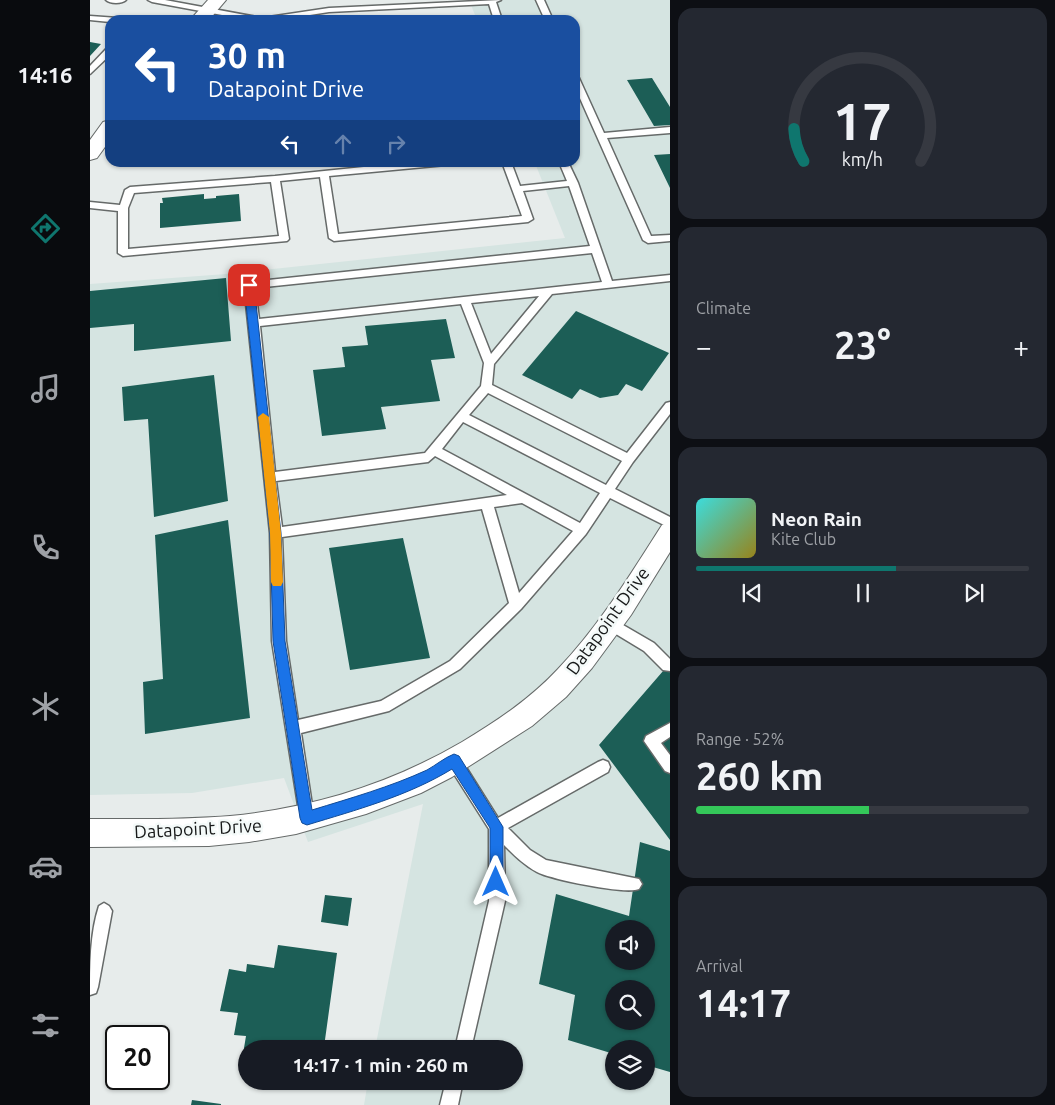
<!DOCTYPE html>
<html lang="en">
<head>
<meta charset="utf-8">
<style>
  :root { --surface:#171b24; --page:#242831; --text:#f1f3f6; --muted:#9ea1a6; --line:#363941; --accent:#0f766e }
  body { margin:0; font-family:Ubuntu,sans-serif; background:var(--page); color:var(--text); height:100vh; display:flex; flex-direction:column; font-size:19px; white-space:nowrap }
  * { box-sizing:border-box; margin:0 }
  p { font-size:16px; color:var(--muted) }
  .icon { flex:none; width:28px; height:28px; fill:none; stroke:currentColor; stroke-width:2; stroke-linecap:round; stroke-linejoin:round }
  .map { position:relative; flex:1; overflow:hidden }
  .details { display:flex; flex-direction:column; gap:8px; padding:8px; background:#0d0f14; width:385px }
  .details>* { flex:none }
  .hud { position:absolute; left:15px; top:15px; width:475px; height:152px; border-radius:15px; box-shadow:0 1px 4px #0004; background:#1a4fa0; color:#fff; overflow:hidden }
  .buttons { position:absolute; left:515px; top:920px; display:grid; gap:10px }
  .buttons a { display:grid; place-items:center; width:50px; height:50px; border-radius:50%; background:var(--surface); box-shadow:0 1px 4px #0004; font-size:25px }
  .speed { position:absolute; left:15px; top:1025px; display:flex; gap:10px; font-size:25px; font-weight:700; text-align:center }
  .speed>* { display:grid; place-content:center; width:65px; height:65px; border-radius:50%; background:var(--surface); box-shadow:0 1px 4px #0004; line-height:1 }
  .speed .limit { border:2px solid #111; border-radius:8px; background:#fff; color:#111 }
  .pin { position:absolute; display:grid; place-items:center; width:42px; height:42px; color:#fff; margin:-21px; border-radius:10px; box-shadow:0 2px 8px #0006 }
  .me { position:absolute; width:55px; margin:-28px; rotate:0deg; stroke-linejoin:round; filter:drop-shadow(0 0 4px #0008) }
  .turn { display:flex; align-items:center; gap:18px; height:105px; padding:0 20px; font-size:22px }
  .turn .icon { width:65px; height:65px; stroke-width:2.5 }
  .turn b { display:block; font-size:35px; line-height:42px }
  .lanes { display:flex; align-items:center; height:48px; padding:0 20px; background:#0003; justify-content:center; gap:25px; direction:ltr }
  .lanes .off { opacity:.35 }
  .big { font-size:38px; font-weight:600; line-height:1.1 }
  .details .tile { flex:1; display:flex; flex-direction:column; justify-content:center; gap:8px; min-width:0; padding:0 18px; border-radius:15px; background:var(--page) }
  .details .dial { align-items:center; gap:0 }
  .dial svg { height:130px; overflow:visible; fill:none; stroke:var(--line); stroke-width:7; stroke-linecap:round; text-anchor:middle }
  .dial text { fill:var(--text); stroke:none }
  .song { display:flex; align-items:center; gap:15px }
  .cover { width:60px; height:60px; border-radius:8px; background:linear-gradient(135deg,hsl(180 70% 55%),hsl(50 70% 35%)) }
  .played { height:5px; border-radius:2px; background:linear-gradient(90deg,var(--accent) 60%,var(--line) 60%) }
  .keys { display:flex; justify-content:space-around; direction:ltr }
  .heat { display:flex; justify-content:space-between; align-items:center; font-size:28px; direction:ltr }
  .charge { height:8px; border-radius:4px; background:linear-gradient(90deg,#34c759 52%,var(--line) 0) }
  .trip { position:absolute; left:148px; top:1040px; width:285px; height:50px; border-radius:25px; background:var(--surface); box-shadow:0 1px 4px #0004; font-weight:600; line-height:50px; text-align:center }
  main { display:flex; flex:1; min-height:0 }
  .tab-bar { display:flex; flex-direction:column; width:90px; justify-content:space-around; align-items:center; background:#090b0e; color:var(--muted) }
  .tab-bar .icon { width:35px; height:35px }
  .tab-bar .selected { color:var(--accent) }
  .tab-bar b { font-size:22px; color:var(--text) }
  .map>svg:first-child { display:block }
  .built { fill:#d5e4e1; fill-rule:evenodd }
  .building { fill:#1c5e56; fill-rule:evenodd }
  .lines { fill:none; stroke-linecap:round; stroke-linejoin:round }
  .service-casing { stroke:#666a69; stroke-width:3 }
  .minor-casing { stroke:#666a69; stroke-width:2 }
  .primary-casing { stroke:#666a69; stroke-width:2 }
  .service { fill:#fff; fill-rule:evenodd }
  .minor { fill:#fff; fill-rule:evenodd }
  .primary { fill:#fff; fill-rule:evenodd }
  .route { fill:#1a73e8; stroke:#114b97 }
  .slow { fill:#f59e0b }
  .labels { text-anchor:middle; stroke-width:5; stroke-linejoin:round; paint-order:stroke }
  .street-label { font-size:18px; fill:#171919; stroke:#f4faf9 }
</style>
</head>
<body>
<main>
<nav class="tab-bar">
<b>14:16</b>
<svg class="icon selected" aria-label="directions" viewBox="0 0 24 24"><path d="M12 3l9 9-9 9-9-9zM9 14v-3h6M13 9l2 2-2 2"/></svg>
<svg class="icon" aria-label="music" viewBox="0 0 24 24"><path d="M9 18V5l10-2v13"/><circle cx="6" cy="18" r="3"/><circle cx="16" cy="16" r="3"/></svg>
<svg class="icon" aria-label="phone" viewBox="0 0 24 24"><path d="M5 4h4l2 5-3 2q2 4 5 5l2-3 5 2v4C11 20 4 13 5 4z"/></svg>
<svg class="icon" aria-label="climate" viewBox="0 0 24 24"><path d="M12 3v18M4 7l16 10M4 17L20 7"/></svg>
<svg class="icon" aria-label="car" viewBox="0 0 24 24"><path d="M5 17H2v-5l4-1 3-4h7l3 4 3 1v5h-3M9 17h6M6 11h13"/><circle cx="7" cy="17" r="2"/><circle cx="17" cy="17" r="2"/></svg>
<svg class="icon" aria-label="filters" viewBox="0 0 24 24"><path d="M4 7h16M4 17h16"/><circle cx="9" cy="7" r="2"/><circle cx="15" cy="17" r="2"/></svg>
</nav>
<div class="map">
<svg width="580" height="1105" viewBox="0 0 580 1105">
  <rect width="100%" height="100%" fill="#e7eceb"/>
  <!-- built -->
  <path class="built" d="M 379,0 L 580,0 L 580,1105 L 274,1105 L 278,1081 L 424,1081 L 424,1049 L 285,1049 L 333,804 L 218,842 L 194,778 L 102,793 L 0,795 L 0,284 L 136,274 L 475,238 L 445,163 L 485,162 L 485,20 L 387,20 ZM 524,929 L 556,929 L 556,961 L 524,961 ZM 524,989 L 556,989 L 556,1021 L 524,1021 ZM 524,1049 L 556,1049 L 556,1081 L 524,1081 Z"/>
  <!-- building -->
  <path class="building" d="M 0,42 L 11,44 L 0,56 Z
    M 562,78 L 580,107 L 580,125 L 564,126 L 537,80 Z
    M 580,154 L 580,188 L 564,155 Z
    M 114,194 L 114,199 L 126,198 L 126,196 L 149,194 L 151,221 L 70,228 L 70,203 L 73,203 L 72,198 Z
    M 136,278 L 141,341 L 44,351 L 44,324 L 0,328 L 0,291 Z
    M 486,311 L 579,353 L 552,391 L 536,384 L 528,395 L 510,398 L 490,389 L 482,399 L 432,375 Z
    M 356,319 L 365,358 L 341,360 L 350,401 L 291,407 L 296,429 L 232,436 L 223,370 L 255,367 L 252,347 L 278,345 L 275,326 Z
    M 124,375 L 138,501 L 64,517 L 58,419 L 34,421 L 32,387 Z
    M 138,520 L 160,718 L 55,734 L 53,682 L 73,679 L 65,535 Z
    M 313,538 L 340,658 L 260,670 L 239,548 Z
    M 580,663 L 580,840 L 509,745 Z
    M 550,842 L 580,851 L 580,1072 L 556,1065 L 556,1049 L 524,1049 L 524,1054 L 478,1040 L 485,995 L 449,984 L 466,894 L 539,916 ZM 524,929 L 556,929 L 556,961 L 524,961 ZM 524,989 L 556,989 L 556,1021 L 524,1021 Z
    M 235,895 L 262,898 L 258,926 L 231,922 Z
    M 188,945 L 247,953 L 234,1047 L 224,1046 L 224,1049 L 156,1049 L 156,1061 L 152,1060 L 156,1036 L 144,1035 L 148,1013 L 130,1011 L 139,969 L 156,972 L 157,964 L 184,968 Z
    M 102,1100 L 131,1104 L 131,1105 L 101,1105 Z"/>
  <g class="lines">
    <defs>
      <path id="service" d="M 16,0 L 36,0 C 32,4 20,4 16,0 Z
        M 58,0 L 75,0 L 172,18 L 239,8 L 411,0 L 406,2 L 412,20 L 404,20 L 399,4 L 239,12 L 188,20 L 159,20 L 62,2 Z
        M 446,0 L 454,0 L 463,20 L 455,20 Z
        M 0,16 L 28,18 L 32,20 L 20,20 L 20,22 L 0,20 Z
        M 17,48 L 20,48 L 20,55 L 0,74 L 0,66 Z
        M 485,75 L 489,78 L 514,133 L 580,127 L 580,133 L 517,138 L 561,236 L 580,235 L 580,241 L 558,243 L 553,240 L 485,87 Z
        M 323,162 L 360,162 L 356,165 L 239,176 L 248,234 L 432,216 L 412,162 L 421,162 L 430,186 L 477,181 L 469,162 L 478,162 L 488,183 L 522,281 L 580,275 L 580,281 L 462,294 L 404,364 L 402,385 L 537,453 L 576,403 L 580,402 L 580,414 L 543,462 L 525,489 L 580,517 L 580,528 L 520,498 L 496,534 L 431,609 L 370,669 L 299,711 L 211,733 L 224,818 L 222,823 L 217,825 L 212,823 L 210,818 L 182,641 L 180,533 L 154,285 L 159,282 L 500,246 L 479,186 L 433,191 L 443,219 L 438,222 L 244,241 L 239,238 L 230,177 L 190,181 L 199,239 L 197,241 L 33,256 L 28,253 L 28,211 L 0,208 L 0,202 L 30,205 L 35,190 L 40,187 L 185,176 ZM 181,182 L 189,236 L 38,249 L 38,208 L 44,193 ZM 502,253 L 512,282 L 169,319 L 165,288 ZM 449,296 L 401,354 L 381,303 ZM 371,304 L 394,363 L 391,386 L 335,453 L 185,472 L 170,326 ZM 398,393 L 532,461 L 516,485 L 379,415 ZM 373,422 L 510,493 L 490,523 L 352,449 ZM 345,456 L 417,495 L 192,527 L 186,481 L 338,462 ZM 432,503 L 483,531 L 429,593 L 404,507 ZM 392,509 L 419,603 L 360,661 L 291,701 L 208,720 L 196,641 L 192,537 Z
        M 521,618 L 564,643 L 580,659 L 580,671 L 573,670 L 554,651 L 516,628 L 514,624 L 516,620 Z
        M 580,723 L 580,737 L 571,743 L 580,755 L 580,773 L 575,771 L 554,741 L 556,736 Z
        M 364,754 L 369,756 L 408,818 L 508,762 L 513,760 L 518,762 L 520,767 L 518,772 L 418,828 L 440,850 L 456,860 L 549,879 L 552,884 L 549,889 C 536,895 460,879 447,872 C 434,865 424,855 414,845 L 415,901 L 381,1049 L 365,1049 L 399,901 L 399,829 L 359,766 L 357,761 L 359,756 Z
        M 14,903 L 19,906 L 22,911 L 8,987 L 6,993 L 0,995 C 0,966 0,933 9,906 Z
        M 356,1081 L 373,1081 L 368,1105 L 350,1105 Z"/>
      <path id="minor" d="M 580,522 L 580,552 L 541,615 L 502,668 L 476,697 L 442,726 L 362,777 L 331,793 L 276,814 L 206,834 L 159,842 L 119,846 L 0,847 L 0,819 C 47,819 93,820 140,816 C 223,808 300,784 372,742 C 407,721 440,699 468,669 C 509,626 540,575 572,525 Z"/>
      <path id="primary" d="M 118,0 L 136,0 L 119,20 L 100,20 Z
        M 20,120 L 20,140 L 7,158 L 0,160 L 0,140 L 13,122 Z"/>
    </defs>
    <!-- service casing -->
    <use href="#service" class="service-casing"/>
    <!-- minor casing -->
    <use href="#minor" class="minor-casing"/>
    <!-- primary casing -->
    <use href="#primary" class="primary-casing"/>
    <!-- service -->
    <use href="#service" class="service"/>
    <!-- minor -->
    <use href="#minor" class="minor"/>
    <!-- primary -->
    <use href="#primary" class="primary"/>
  </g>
  <!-- route -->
  <path class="route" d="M 159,282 L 164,285 L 191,533 L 195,641 L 222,810 C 261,798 300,787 337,770 C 346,765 354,758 364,754 L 369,756 L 413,827 L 413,882 L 411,887 L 406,889 L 402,887 L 400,882 L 400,828 L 362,769 C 318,796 266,810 217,825 L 212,823 L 210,818 L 183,641 L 180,533 L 154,285 Z"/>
  <!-- slow -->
  <path class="slow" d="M 173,413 L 179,417 L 191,533 L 193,582 L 191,586 L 183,586 L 181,582 L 180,533 L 168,417 Z"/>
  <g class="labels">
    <!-- street labels -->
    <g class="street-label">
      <text transform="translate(518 621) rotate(-54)" y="6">Datapoint Drive</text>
      <text transform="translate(108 829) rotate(-3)" y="6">Datapoint Drive</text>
    </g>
  </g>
</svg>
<div class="buttons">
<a><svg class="icon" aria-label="sound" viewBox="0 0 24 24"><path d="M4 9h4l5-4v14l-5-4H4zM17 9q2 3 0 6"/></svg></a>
<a><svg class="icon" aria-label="search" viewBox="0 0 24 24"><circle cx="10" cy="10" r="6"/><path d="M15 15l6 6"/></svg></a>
<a><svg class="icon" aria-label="layers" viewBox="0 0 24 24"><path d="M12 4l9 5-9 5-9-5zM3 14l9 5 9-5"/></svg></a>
</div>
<div class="speed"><div class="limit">20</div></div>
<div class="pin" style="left:159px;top:285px;background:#d93025"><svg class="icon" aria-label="arrive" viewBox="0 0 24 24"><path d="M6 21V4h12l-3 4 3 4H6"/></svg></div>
<svg class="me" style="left:406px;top:882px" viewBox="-20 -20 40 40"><path d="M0-17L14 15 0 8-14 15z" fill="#1a73e8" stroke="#fff" stroke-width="4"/></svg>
<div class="trip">14:17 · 1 min · 260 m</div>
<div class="hud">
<div class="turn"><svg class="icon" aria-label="left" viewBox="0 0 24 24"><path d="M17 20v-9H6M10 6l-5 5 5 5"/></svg><div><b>30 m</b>Datapoint Drive</div></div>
<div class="lanes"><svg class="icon" aria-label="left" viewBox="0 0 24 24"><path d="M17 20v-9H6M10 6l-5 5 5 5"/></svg><svg class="icon off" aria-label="ahead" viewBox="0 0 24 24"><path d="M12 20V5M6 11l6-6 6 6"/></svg><svg class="icon off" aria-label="right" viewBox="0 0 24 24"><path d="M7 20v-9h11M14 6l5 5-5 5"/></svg></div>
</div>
</div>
<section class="details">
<div class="tile dial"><svg viewBox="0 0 100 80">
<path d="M14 69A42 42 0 1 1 86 69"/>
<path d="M14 69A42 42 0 0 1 8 49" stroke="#0f766e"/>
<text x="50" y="56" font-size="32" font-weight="700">17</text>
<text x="50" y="72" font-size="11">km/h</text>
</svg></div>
<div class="tile"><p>Climate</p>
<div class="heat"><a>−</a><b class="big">23°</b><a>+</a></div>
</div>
<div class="tile">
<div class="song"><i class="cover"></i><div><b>Neon Rain</b><p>Kite Club</p></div></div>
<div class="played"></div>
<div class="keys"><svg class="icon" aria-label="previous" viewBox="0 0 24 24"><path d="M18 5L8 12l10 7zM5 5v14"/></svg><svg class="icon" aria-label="pause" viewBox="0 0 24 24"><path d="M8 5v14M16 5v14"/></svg><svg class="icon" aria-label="next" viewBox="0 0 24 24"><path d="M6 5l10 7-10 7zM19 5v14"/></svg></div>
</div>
<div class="tile"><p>Range · 52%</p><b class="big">260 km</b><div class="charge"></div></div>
<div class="tile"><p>Arrival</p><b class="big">14:17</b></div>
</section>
</main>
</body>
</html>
